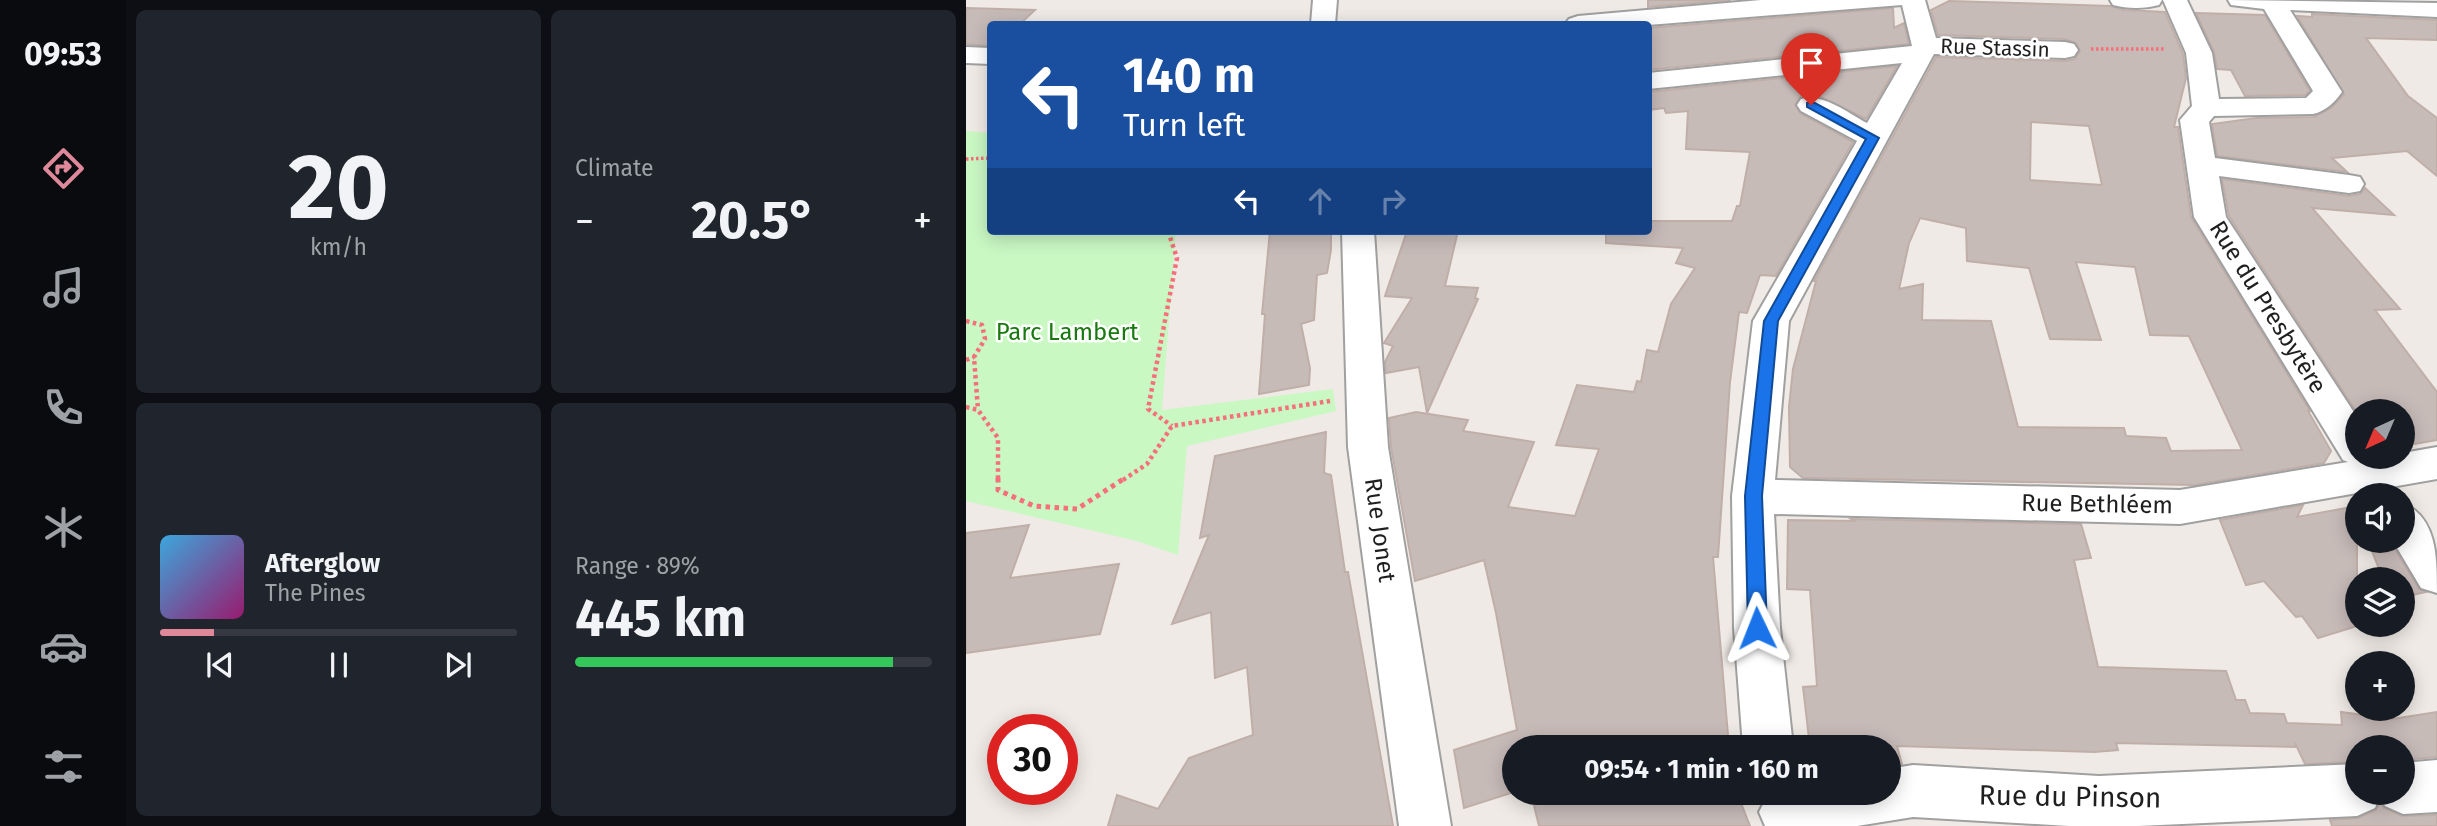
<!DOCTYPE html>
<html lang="en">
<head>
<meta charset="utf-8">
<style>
  :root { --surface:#171b24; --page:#20242c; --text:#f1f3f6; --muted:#9ea1a6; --line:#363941; --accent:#de889a }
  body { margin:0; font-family:"Fira Sans",sans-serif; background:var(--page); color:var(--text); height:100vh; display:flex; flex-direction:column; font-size:26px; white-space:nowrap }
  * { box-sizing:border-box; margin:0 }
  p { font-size:23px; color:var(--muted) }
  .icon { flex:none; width:38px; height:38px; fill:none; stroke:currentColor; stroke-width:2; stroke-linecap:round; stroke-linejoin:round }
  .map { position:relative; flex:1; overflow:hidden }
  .drawer { display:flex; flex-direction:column; gap:10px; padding:10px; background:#0d0f14; width:840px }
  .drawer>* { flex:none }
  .guide { position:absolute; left:21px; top:21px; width:665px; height:214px; border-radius:7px; box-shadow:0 4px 18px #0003; background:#1a4fa0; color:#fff; overflow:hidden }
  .needle { width:46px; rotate:224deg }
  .tools { position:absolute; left:1379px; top:399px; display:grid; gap:14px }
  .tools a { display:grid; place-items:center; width:70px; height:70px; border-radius:50%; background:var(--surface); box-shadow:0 4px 18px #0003; font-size:35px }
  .speed { position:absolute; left:21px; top:714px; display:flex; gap:14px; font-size:35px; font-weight:700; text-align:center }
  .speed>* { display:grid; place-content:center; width:91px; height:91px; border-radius:50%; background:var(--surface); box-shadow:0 4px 18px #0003; line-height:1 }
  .speed .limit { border:10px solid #d22; background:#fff; color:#111 }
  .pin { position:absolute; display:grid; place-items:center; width:60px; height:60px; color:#fff; margin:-72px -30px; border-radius:50% 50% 50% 0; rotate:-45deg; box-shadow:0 0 7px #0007 }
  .pin .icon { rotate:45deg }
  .me { position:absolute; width:77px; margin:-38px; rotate:358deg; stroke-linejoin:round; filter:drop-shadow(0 0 5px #0008) }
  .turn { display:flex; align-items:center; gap:24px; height:147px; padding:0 21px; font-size:32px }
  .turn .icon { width:91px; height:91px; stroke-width:2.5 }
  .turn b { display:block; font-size:49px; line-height:60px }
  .lanes { display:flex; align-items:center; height:66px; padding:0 21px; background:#0003; justify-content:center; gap:35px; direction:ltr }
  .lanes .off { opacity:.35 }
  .big { font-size:52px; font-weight:700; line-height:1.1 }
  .drawer .widget { flex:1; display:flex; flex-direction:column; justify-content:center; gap:10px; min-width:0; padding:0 24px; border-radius:10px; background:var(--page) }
  .drawer .dial { align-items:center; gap:0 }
  .dial b { font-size:91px; line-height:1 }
  .song { display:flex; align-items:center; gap:21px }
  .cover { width:84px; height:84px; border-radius:10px; background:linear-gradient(135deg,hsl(200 70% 55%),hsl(320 70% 35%)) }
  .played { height:7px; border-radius:4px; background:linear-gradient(90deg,var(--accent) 15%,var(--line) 15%) }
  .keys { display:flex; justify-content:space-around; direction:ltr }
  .heat { display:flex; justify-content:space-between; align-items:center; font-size:38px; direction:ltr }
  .charge { height:10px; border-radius:5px; background:linear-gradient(90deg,#34c759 89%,var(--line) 0) }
  .drawer .tiles { flex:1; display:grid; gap:10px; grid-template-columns:repeat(2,1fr) }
  .trip { position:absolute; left:536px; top:735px; width:399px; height:70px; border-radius:35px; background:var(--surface); box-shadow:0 4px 18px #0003; font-weight:700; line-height:70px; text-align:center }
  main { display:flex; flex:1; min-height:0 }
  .dock { display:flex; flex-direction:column; width:126px; justify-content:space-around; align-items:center; background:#090b0e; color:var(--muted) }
  .dock .icon { width:49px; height:49px }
  .dock .current { color:var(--accent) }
  .dock b { font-size:32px; color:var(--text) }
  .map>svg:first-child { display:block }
  .park { fill:#c9f8c3 }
  .building { fill:#c7bbb8; stroke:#c0aea8; stroke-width:2; fill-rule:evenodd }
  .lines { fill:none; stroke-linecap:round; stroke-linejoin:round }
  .minor-casing { stroke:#a0a0a0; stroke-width:4 }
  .path-far2 { stroke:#f66f7a; stroke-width:3.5; stroke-dasharray:2.5 2.5; stroke-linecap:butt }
  .path-far1 { stroke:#f66f7a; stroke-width:4.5; stroke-dasharray:3.5 3.5; stroke-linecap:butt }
  .path { stroke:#f66f7a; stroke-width:5; stroke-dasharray:4.5 4.5; stroke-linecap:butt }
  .minor { fill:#fff; fill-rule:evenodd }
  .route { fill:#1a73e8; stroke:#114b97; stroke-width:2 }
  .labels { text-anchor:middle; stroke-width:5; stroke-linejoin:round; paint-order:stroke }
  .far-street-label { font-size:21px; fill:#1f1f1f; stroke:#fff }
  .street-label { font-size:24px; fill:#1f1f1f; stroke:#fff }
  .park-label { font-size:24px; fill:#197a0f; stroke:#fff }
  .near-street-label { font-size:28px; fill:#1f1f1f; stroke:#fff }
</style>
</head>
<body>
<main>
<nav class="dock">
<b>09:53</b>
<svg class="icon current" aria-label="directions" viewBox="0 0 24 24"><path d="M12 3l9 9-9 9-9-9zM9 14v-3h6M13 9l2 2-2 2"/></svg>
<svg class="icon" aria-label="music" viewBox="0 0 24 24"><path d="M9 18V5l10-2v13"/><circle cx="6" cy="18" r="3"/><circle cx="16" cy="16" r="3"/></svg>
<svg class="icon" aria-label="phone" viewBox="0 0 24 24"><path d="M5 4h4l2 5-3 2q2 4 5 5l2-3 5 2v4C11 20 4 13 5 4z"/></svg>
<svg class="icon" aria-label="climate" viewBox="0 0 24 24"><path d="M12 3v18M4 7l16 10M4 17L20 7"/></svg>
<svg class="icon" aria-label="car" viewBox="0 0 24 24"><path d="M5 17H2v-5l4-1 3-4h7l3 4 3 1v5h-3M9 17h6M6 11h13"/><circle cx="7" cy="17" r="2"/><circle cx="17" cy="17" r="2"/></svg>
<svg class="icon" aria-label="filters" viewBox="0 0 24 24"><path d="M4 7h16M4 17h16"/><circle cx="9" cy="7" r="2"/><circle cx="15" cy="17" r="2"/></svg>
</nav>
<section class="drawer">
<div class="tiles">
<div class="widget dial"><b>20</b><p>km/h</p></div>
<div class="widget"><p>Climate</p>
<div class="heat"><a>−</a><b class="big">20.5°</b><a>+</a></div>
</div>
<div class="widget">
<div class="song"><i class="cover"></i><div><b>Afterglow</b><p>The Pines</p></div></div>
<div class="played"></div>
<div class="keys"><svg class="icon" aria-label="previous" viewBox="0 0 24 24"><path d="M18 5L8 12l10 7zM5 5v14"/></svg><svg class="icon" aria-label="pause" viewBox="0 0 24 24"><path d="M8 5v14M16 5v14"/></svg><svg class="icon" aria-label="next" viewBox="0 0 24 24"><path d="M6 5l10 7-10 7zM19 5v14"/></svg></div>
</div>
<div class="widget"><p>Range · 89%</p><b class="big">445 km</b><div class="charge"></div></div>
</div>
</section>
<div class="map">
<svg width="1471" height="826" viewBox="0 0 1471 826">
  <rect width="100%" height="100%" fill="#efeae5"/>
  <!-- park -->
  <path class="park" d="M 0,131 L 24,133 L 24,231 L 210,231 L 196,410 L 367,389 L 370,411 L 221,446 L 212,555 L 171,541 L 0,501 Z"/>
  <!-- building -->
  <path class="building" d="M 682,0 L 765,0 L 682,7 Z
    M 983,1 L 1145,6 L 1158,10 L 1199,12 L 1217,54 L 1220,78 L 1208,127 L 1212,127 L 1225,217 L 1344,411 L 1342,411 L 1365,451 L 1358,463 L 1229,485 L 837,478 L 824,467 L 823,407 L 827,369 L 850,281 L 848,281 L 970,57 L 1099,61 L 1109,59 L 1114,51 L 1110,43 L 1099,39 L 972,35 L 965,10 ZM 1065,122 L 1123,126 L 1136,185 L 1064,180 ZM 954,218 L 1000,228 L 1001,261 L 1063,268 L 1084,339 L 1135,340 L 1110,262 L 1169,267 L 1184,335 L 1223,336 L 1276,450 L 1205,451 L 1200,438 L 1160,436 L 1158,428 L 1052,427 L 1025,321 L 956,320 L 957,284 L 933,289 L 943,243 Z
    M 0,8 L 69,10 L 54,24 L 24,24 L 24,46 L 0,44 Z
    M 927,8 L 928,28 L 938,23 L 943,44 L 682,70 L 682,28 Z
    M 1230,13 L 1299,15 L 1344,91 L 1339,95 L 1279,96 L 1265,70 L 1251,69 L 1248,52 Z
    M 1346,14 L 1471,20 L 1471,40 L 1400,38 L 1442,96 L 1471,118 L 1471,176 L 1441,151 L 1366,158 L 1381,172 L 1251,156 L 1246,124 L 1290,118 L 1348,117 L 1365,108 L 1378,94 L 1331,16 L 1346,17 Z
    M 931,66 L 900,119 L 853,96 L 835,96 L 829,104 L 834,113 L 887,142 L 810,276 L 794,275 L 781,313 L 773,312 L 764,382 L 752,557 L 747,557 L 763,747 L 548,747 L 548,792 L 498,808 L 488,750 L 551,730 L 530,613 L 518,560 L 449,581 L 425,447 L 423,418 L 450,412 L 502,420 L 497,431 L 568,442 L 542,507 L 609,516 L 633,449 L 590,445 L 611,385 L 668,392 L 671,381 L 675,382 L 681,350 L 692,352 L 705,304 L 729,268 L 710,263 L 717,248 L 640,243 L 640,231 L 682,231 L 682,221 L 766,221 L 771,206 L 774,206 L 784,152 L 720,149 L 722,111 L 700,113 L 698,108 L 682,110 L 682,92 Z
    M 1256,179 L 1383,196 L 1394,194 L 1399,188 L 1428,215 L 1346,208 L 1434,309 L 1409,310 L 1471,392 L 1471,440 L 1437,446 L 1437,411 L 1390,411 L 1263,216 Z
    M 304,231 L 365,231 L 365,250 L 361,273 L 351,275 L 348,320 L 335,324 L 344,368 L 343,385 L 293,394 L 299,314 L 296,314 Z
    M 441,231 L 492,231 L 479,286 L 512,288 L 509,298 L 512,299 L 461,413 L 453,367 L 420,373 L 419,362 L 427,346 L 418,343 L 446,298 L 419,296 Z
    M 360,432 L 358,473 L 365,475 L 379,572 L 382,572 L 427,826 L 142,826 L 151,795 L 192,809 L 223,758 L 287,735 L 281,667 L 249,678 L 245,612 L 206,624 L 243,535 L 234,538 L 249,456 Z
    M 1337,505 L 1331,517 L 1391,506 L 1391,626 L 1352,638 L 1336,616 L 1330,617 L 1298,581 L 1280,585 L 1254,520 Z
    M 885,519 L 1115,524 L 1125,558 L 1108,560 L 1132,667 L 1260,671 L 1270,700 L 1279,700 L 1284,713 L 1318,714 L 1321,723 L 1376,725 L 1375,712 L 1426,719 L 1471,712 L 1471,757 L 1437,760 L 1437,747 L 1391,747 L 1391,762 L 1339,764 L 1329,743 L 1331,747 L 1150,743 L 1152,750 L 1128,752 L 931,746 L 936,764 L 922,766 L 922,747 L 844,747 L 837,687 L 851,686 L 844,590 L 821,589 L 822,520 L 888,521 Z
    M 63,525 L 44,578 L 153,564 L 134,634 L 0,653 L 0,533 Z
    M 1402,541 L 1424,541 L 1453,589 L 1460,592 L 1437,597 L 1437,579 L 1417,579 Z
    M 565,793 L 771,793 L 784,826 L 573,826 Z
    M 1414,802 L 1418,808 L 1436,816 L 1471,815 L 1471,826 L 1366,826 L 1364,820 L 1392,818 L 1410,810 Z"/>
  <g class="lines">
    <defs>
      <path id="minor" d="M 347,0 L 371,0 L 369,24 L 345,24 Z
        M 795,0 L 959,0 L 970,38 L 1099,42 L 1108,44 L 1112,50 L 1108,56 L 1099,58 L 968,54 L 823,321 L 809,480 L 1214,490 L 1382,462 L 1377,460 L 1228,217 L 1214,120 L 1226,106 L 1220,53 L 1197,0 L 1221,0 L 1246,53 L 1253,99 L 1340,98 L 1347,91 L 1298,9 L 1265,5 L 1262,0 L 1471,3 L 1471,17 L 1324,10 L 1376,92 C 1368,103 1360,111 1347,114 L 1248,116 L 1243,122 L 1249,158 L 1383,175 L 1394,177 L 1398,184 L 1394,191 L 1383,193 L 1253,176 L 1260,217 L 1391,417 L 1391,457 L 1437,457 L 1437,453 L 1471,447 L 1471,479 L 1214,524 L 808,514 L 814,628 L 827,747 L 777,747 L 768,628 L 766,496 L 787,321 L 891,141 L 835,111 L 831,105 L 835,99 C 858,93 882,113 901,123 L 936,63 L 682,89 L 682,73 L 946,46 L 936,5 L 682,25 L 599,24 L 603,19 L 612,16 Z
        M 1144,0 L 1196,0 L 1193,5 C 1178,9 1162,9 1147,5 Z
        M 0,47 L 24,48 L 24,64 L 0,63 Z
        M 376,231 L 408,231 L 422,447 L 485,826 L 433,826 L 382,447 Z
        M 1437,503 C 1471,518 1471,557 1471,593 L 1455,588 L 1427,541 L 1437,541 Z
        M 1471,760 L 1471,812 L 1437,814 L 1419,806 L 1414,795 L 1409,808 L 1391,816 L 1172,826 L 1103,826 L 947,817 L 891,826 L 799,826 L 793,812 L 803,793 L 922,793 L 922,769 L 947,765 L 1133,776 L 1391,764 L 1391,793 L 1437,793 L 1437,763 Z"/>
    </defs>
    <!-- minor casing -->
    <use href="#minor" class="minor-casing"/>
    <!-- path-far2 -->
    <path class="path-far2" d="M 1125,49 L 1200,49
      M 0,159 L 24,158"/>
    <!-- path-far1 -->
    <path class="path-far1" d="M 202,231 L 211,258 L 182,409 L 206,426
      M 0,321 L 16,325 L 19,339 L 8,357 L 12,410
      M 0,360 L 8,357
      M 0,407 L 12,410 L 32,438 L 32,480
      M 157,480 L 181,464 L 206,426 L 364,401"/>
    <!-- path -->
    <path class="path" d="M 32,478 L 32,490 L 68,506 L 111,509 L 159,478"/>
    <!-- minor -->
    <use href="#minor" class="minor"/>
  </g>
  <!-- route -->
  <path class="route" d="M 841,103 L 849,103 L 913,138 L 812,321 L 796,496 L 801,628 L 798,634 L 791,637 L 784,634 L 782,628 L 779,496 L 798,321 L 900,139 L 841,107 Z"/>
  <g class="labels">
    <!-- far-street labels -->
    <g class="far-street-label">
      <text transform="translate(1029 48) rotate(2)" y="7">Rue Stassin</text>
    </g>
    <!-- street labels -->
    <g class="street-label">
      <text transform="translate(1302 307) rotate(58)" y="8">Rue du Presbytère</text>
      <text transform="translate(1131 504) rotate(1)" y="8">Rue Bethléem</text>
      <text transform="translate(414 530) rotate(82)" y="8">Rue Jonet</text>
    </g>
    <!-- park labels -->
    <g class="park-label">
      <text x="101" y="340">Parc Lambert</text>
    </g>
    <!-- near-street labels -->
    <g class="near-street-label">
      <text transform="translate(1104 796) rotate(1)" y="10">Rue du Pinson</text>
    </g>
  </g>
</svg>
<div class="tools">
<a><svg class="needle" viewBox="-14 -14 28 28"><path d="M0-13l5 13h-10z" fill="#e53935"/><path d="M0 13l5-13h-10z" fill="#9ea1a6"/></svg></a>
<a><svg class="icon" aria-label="sound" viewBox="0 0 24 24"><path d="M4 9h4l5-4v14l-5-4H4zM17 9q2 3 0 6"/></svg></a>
<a><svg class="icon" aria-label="layers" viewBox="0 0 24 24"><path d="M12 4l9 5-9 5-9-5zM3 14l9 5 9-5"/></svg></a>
<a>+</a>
<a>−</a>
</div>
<div class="speed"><div class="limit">30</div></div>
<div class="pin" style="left:845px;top:105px;background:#d93025"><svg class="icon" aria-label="arrive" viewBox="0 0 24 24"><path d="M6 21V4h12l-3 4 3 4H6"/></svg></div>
<svg class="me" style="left:791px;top:628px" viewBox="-20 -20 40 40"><path d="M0-17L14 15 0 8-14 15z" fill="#1a73e8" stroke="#fff" stroke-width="4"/></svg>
<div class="trip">09:54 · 1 min · 160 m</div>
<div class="guide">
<div class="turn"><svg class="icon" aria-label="left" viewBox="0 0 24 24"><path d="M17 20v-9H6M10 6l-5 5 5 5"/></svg><div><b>140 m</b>Turn left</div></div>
<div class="lanes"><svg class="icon" aria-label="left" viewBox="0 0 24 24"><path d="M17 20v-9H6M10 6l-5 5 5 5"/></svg><svg class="icon off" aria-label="ahead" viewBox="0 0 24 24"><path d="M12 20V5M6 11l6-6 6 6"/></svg><svg class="icon off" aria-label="right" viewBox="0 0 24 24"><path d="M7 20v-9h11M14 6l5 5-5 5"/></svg></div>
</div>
</div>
</main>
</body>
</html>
